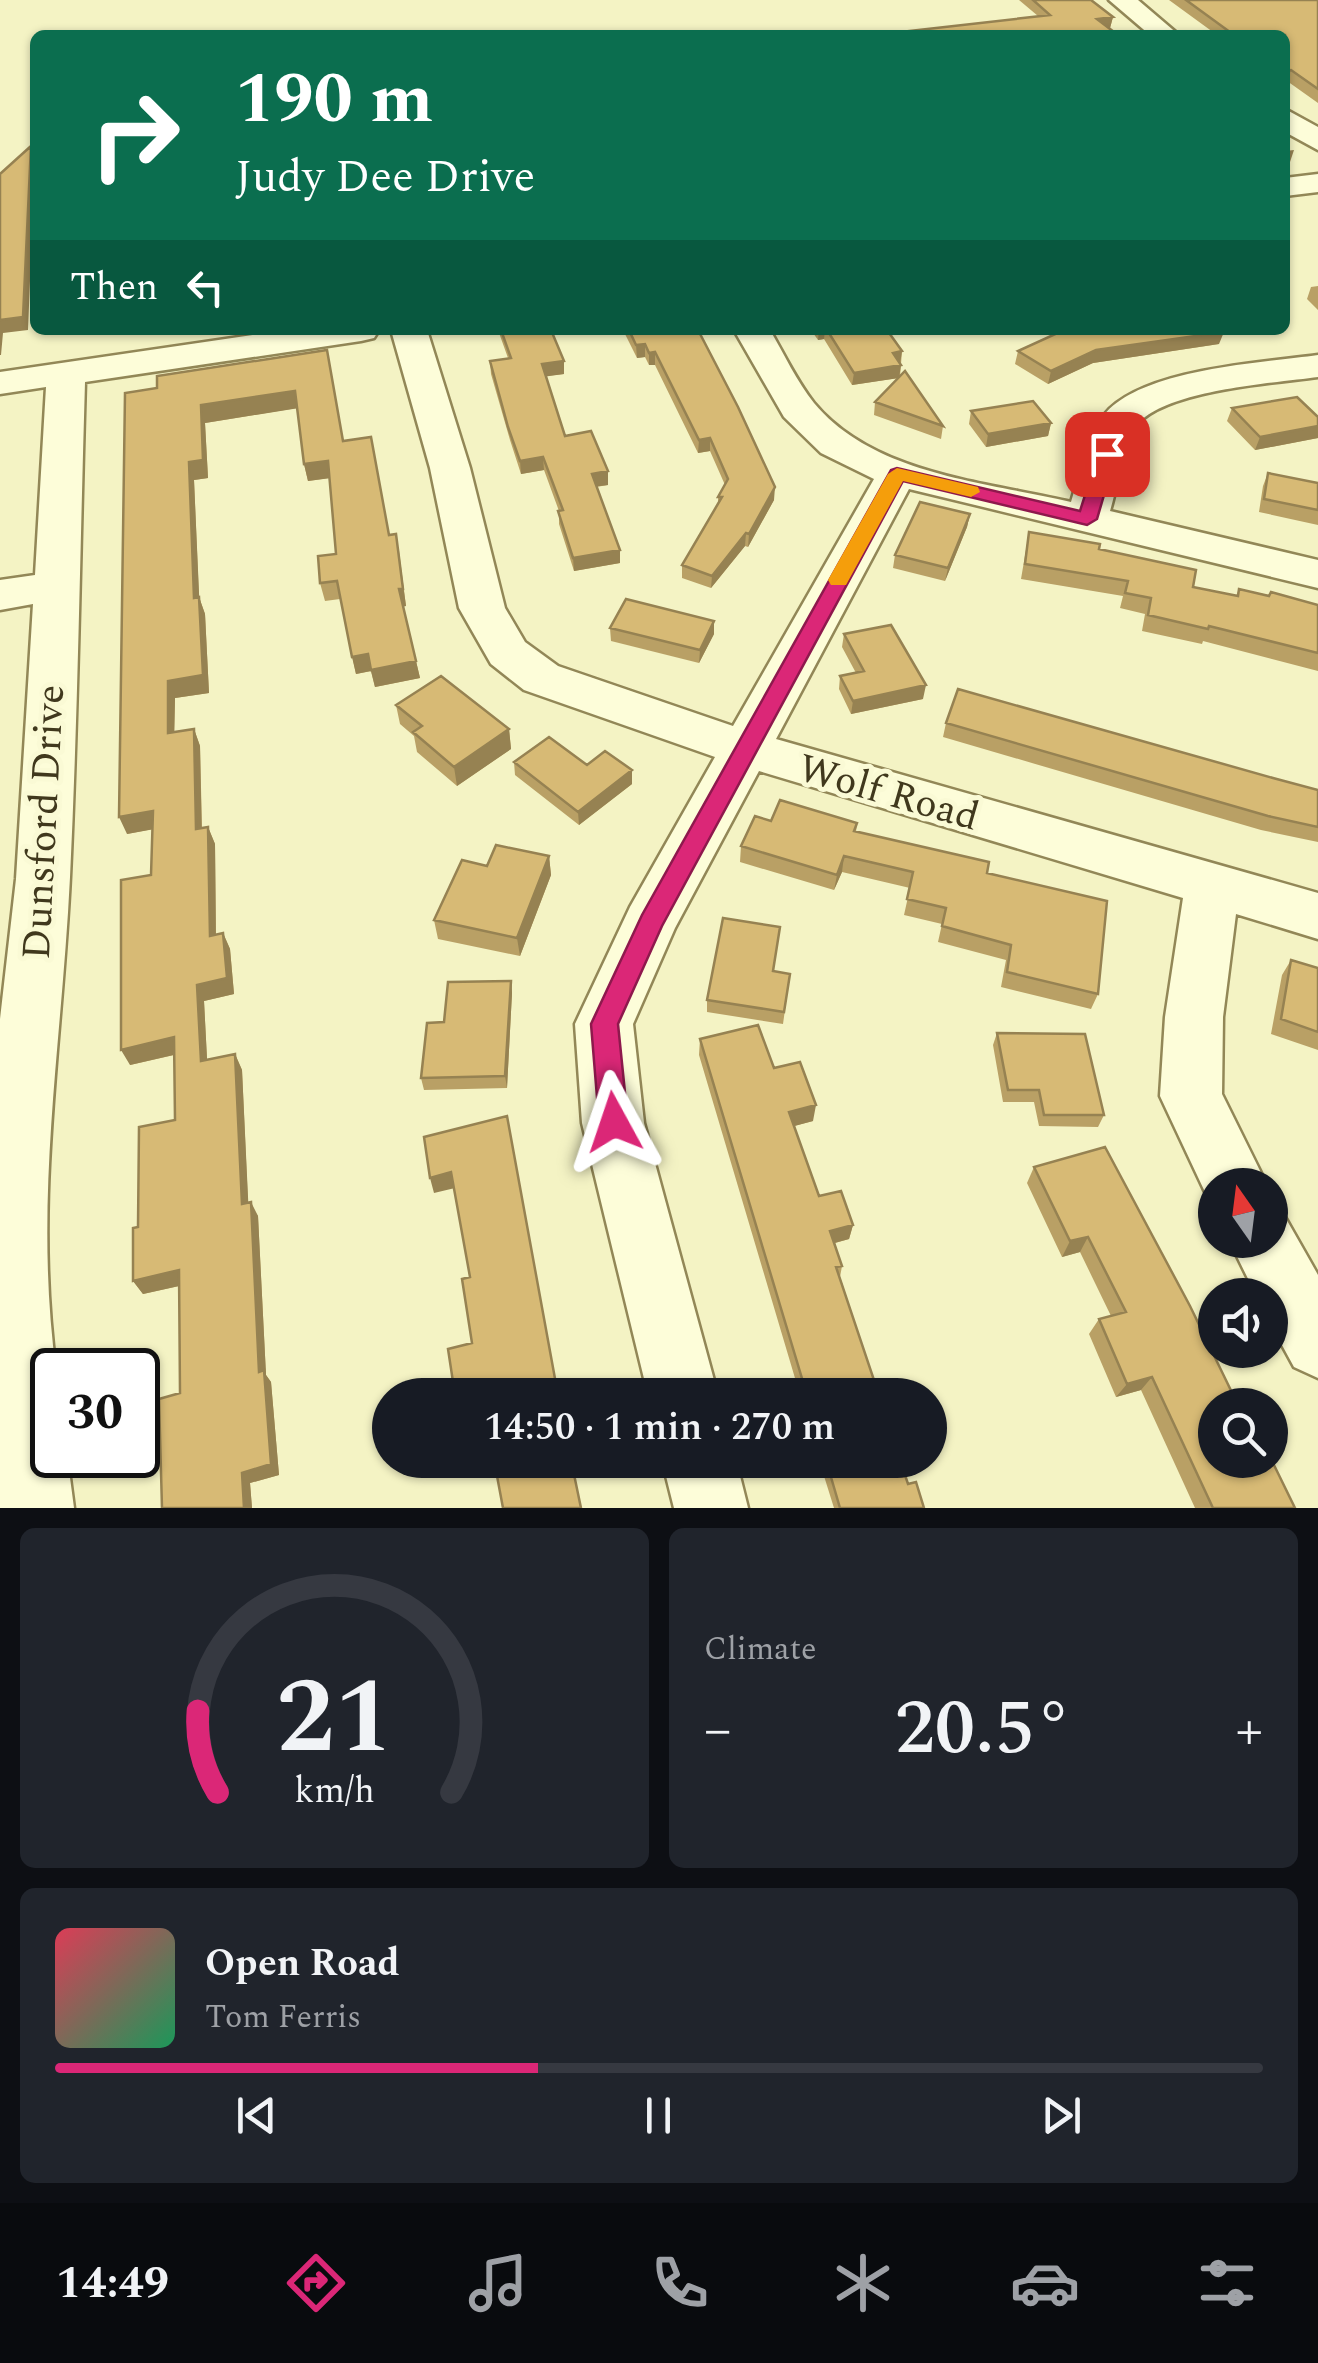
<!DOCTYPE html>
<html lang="en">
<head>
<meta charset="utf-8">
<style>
  :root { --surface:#171b24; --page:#20242c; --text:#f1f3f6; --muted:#9ea1a6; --line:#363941; --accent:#db2777 }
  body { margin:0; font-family:Spectral,serif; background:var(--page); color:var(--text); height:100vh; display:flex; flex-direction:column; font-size:38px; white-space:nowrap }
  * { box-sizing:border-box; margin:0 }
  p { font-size:32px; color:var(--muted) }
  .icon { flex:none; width:55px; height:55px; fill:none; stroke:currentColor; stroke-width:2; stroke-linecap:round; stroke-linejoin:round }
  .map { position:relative; height:1508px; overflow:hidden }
  .details { display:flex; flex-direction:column; gap:20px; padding:20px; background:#0d0f14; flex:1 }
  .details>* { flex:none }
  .banner { position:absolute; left:30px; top:30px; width:1260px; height:305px; border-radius:15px; box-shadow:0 2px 8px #0004; background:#0b6e4f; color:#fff; overflow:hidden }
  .needle { width:65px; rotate:346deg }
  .fabs { position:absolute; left:1198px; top:1168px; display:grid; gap:20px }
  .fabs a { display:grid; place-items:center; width:90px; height:90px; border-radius:50%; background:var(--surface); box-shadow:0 2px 8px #0004; font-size:50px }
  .speed { position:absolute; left:30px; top:1348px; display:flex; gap:20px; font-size:50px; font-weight:700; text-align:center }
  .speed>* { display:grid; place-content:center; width:130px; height:130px; border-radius:50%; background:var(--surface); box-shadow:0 2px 8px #0004; line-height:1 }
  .speed .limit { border:5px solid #111; border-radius:15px; background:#fff; color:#111 }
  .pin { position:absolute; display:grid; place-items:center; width:85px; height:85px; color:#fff; margin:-42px; border-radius:20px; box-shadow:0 5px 15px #0006 }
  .me { position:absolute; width:110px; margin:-55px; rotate:355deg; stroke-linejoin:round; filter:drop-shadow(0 0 8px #0008) }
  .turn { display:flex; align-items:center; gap:35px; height:210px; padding:0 40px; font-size:45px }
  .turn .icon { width:130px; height:130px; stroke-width:2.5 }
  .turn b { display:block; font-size:70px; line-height:85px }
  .then { display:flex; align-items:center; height:95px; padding:0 40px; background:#0003; gap:20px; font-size:38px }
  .big { font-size:75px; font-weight:600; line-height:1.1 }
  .details .tile { flex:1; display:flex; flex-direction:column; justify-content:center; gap:15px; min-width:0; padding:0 35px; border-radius:15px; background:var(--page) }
  .details .dial { align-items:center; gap:0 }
  .dial svg { height:260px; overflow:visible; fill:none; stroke:var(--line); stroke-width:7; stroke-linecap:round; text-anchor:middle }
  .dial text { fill:var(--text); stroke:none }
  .song { display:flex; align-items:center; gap:30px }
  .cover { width:120px; height:120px; border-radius:15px; background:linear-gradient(135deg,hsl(350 70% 55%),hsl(150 70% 35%)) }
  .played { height:10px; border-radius:5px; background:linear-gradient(90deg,var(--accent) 40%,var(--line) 40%) }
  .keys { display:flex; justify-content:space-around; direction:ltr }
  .heat { display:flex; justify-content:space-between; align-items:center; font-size:55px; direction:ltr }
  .details .tiles { flex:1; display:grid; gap:20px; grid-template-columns:1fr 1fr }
  .tile:last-child { grid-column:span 2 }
  .trip { position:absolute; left:372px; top:1378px; width:575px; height:100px; border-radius:50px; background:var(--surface); box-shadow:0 2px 8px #0004; font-weight:600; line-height:100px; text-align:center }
  .tab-bar { display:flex; height:160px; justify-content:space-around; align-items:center; background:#090b0e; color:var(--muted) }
  .tab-bar .icon { width:70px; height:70px }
  .tab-bar .current { color:var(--accent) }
  .tab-bar b { font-size:45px; color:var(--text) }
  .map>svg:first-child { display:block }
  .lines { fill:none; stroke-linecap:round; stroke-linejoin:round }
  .minor-casing { stroke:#928757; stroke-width:5 }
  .minor { fill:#fdfdd9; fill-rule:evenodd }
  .wall { fill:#b9a065 }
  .shaded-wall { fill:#968252 }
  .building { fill:#d7ba75; stroke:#968252; stroke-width:2.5 }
  .route { fill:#db2777; stroke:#8e194d; stroke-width:2.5 }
  .slow { fill:#f59e0b }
  .labels { text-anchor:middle; stroke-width:10; stroke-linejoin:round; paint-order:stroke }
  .street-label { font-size:40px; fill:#40381d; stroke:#fafad5 }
</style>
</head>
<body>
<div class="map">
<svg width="1318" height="1508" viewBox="0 0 1318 1508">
  <rect width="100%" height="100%" fill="#f4f3c4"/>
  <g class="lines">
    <defs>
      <path id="minor" d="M 1109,0 L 1138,0 L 1179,35 L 1150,35 Z
        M 1285,109 L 1318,127 L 1318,150 L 1285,132 Z
        M 1318,174 L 1318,192 L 1285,196 L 1285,178 Z
        M 286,330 L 379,330 L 374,338 L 361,341 L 85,382 C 80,547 78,712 70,877 C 62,1045 33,1200 56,1370 L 52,1370 L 52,1455 L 67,1455 L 74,1508 L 0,1508 L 0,1019 L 16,879 L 33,604 L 0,610 L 0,580 L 35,575 L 46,387 L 0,394 L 0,372 Z
        M 391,330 L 427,330 L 470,468 L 505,608 L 525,642 L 558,666 L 733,726 L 874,479 L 821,453 L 784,417 L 734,330 L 770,330 C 784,354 797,382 814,403 C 874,475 986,482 1071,502 C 1080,474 1085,438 1104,415 C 1141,369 1261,363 1318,355 L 1318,377 C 1276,383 1157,390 1134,429 C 1121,453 1118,485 1110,511 L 1318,560 L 1318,588 L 909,489 L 776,739 L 1318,893 L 1318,939 L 1236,914 L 1223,1017 L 1222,1094 L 1267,1185 L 1215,1185 L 1212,1207 L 1160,1096 L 1165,1017 L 1183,898 L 759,771 L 675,928 L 633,1024 L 644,1123 L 718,1395 L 648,1395 L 582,1123 L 575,1024 L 630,907 L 715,757 L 524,690 L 491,664 L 459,608 L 430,468 Z
        M 1270,1211 L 1285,1217 L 1318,1275 L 1318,1378 L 1294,1367 L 1270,1323 L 1270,1295 L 1256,1295 L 1229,1240 L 1270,1240 Z
        M 662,1460 L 736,1460 L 748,1508 L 674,1508 Z"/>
    </defs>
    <!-- minor casing -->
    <use href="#minor" class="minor-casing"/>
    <!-- minor -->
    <use href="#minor" class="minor"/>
  </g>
  <!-- wall -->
  <path class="wall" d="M 1019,0 L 1091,0 L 1113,17 L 1110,28 L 1038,16 Z
    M 1169,0 L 1318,0 L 1318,103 L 1287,81 L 1285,82 L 1285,35 L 1217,35 Z
    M 1318,286 L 1318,310 L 1307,299 L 1311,287 Z
    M 498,330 L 551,330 L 564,374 L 546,376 L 565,436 L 608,471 L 608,485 L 596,487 L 620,563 L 574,571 L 559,524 L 559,511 L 544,470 L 521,474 L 510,440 L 491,374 L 490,361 L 508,358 Z
    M 623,330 L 698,330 L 774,500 L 748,547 L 745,546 L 711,588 L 682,578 L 682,565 L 718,504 L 718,497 L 725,485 L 710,451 L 698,453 L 655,365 L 649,365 L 645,357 L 637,358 Z
    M 811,330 L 887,330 L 902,351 L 900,377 L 943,426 L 941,439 L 874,415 L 875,402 L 898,378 L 852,385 L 824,339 L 818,340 Z
    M 1219,344 L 1093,363 L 1048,384 L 1015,364 L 1018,351 Z
    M 327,350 L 343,441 L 389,535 L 399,551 L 406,606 L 403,606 L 420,678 L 375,687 L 371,671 L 356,674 L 340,599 L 325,601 L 320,583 L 336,554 L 329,478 L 308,481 L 304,464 L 297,408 L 205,423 L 208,478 L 194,480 L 199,597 L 205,614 L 209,693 L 175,698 L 174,732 L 194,729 L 200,746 L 202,828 L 208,827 L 215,844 L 216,934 L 223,933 L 230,949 L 234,994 L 204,1001 L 207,1060 L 235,1054 L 242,1070 L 248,1202 L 258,1216 L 266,1375 L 271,1382 L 279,1475 L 250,1483 L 252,1508 L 162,1508 L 180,1393 L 179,1286 L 143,1294 L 133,1281 L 138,1227 L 175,1120 L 174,1055 L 130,1065 L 151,875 L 153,829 L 127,834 L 157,388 Z
    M 1232,408 L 1318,417 L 1318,438 L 1255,450 L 1227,421 Z
    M 971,411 L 1051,423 L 1048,436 L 986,447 L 969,424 Z
    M 1268,473 L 1318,483 L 1318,525 L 1259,512 L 1263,486 Z
    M 970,514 L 967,527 L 945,581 L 893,568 L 895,555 Z
    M 1029,532 L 1099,549 L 1193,587 L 1236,596 L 1239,589 L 1318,605 L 1318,671 L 1203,641 L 1202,644 L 1142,631 L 1145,614 L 1120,608 L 1123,596 L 1021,579 Z
    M 610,628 L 714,634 L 699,663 L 611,641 Z
    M 844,634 L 923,699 L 851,714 L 839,689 L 840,676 L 856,673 L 842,647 Z
    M 396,705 L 509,729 L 511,749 L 457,786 L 417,752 L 414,736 L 400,724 Z
    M 946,723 L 1273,778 L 1318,790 L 1318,842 L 1261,830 L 943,737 Z
    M 514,762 L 587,765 L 632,770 L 632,784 L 579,825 L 515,775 Z
    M 771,821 L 857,823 L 856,832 L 987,873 L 1098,994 L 1091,1009 L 1001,987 L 1006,960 L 938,942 L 942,924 L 904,915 L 910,888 L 842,872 L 834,890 L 740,862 L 741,846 Z
    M 549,856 L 551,875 L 520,956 L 438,939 L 434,920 L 487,866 Z
    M 1291,960 L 1318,968 L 1318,1050 L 1271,1034 L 1282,975 Z
    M 774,971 L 790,974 L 783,1024 L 707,1012 L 707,1000 Z
    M 511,981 L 512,993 L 507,1088 L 424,1090 L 421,1078 L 444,1022 Z
    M 997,1033 L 1104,1115 L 1098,1127 L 1039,1126 L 1034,1102 L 1003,1102 L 993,1045 Z
    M 700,1039 L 774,1068 L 813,1121 L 794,1126 L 819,1196 L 853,1225 L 849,1239 L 835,1243 L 842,1266 L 840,1277 L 879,1395 L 800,1395 L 699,1055 Z
    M 1034,1167 L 1267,1466 L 1295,1508 L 1195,1508 L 1141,1390 L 1116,1397 L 1089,1334 L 1099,1319 L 1111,1316 L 1080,1252 L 1062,1257 L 1027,1183 Z
    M 819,1460 L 900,1460 L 908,1484 L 924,1508 L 834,1508 Z"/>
  <!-- shaded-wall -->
  <path class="shaded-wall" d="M 1113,17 L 1110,28 L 1097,19 Z
    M 1291,70 L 1287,81 L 1285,82 L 1285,71 Z
    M 31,146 L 35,158 L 28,330 L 3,333 L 1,355 L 0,355 L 0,320 Z
    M 1294,150 L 1290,162 L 1285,163 L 1285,151 Z
    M 151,330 L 184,330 L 153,334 Z
    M 819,330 L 825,330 L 824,339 L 818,340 Z
    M 1224,332 L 1219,344 L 1093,363 L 1048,384 L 1051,371 L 1096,350 Z
    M 645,344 L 645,357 L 637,358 L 636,345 Z
    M 902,351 L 900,364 L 893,353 Z
    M 655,352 L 655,365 L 649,365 L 649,353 Z
    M 564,361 L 564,374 L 542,377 L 542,364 Z
    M 901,365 L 899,378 L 852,385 L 854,373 Z
    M 295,391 L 299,408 L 205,423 L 208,478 L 194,480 L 200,615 L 194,598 L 189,462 L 201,405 Z
    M 1051,423 L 1048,436 L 986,447 L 988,434 Z
    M 1318,426 L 1318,438 L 1255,450 L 1260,437 Z
    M 710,438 L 710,451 L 698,453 L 699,440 Z
    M 543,457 L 544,470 L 521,474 L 520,461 Z
    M 328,461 L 331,478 L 308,481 L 304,464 Z
    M 608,471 L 608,485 L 592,487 L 592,474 Z
    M 775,487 L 774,500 L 748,547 L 749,534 Z
    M 970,514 L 967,527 L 945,581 L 948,568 Z
    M 746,533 L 745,546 L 711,588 L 712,576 Z
    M 396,534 L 406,606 L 402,607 L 399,589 Z
    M 620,550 L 620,563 L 574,571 L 573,558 Z
    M 199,597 L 205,614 L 209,693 L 175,698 L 174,750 L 168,733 L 168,681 Z
    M 714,621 L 714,634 L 699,663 L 700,650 Z
    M 368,654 L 416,661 L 420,678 L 375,687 L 371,671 L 356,674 L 352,657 Z
    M 926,685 L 923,699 L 851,714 L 853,701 Z
    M 194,729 L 200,746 L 202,846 L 196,829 Z
    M 509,729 L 511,749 L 457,786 L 454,767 Z
    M 632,770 L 632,784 L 579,825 L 578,812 Z
    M 153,811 L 160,828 L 127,834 L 119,817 Z
    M 208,827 L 215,844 L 216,952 L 210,936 Z
    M 549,856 L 551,875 L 520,956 L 517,938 Z
    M 844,856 L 842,872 L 834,890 L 837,875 Z
    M 223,933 L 230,949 L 234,994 L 204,1001 L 208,1077 L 201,1061 L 197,985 Z
    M 511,981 L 512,993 L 507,1088 L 505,1076 Z
    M 174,1037 L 182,1053 L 130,1065 L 121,1050 Z
    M 235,1054 L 242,1070 L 249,1218 L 242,1204 Z
    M 816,1105 L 813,1121 L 787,1128 L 789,1112 Z
    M 451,1172 L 455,1188 L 434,1193 L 430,1178 Z
    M 251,1202 L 258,1216 L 266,1375 L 271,1382 L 279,1475 L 250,1483 L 252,1508 L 244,1508 L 242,1473 L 259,1372 Z
    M 853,1225 L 849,1239 L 827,1245 L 830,1231 Z
    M 1088,1237 L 1080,1252 L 1062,1257 L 1070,1241 Z
    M 179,1270 L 188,1284 L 143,1294 L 133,1281 Z
    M 1152,1377 L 1141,1390 L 1116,1397 L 1127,1384 Z"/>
  <!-- building -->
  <path class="building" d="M 1033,0 L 1091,0 L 1113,17 L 1097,19 L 1118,35 L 874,35 L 1050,15 Z
    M 1186,0 L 1318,0 L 1318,89 L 1291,70 L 1285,71 L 1285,35 L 1234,35 Z
    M 31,146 L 23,317 L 0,320 L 0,174 Z
    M 501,330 L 551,330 L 564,361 L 542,364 L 565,436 L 591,431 L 608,471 L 592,474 L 620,550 L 573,558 L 558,511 L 563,510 L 543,457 L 520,461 L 508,427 L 490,361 L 511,358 Z
    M 629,330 L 698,330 L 738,407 L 775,487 L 749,534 L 746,533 L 712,576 L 682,565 L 722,497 L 718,497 L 728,479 L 710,438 L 699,440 L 655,352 L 649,353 L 645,344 L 636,345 Z
    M 827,330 L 887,330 L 902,351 L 893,353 L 901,365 L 854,373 Z
    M 1064,330 L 1222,330 L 1224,332 L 1096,350 L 1051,371 L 1018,351 Z
    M 327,350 L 343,441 L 371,437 L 389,535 L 396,534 L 403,589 L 399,589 L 416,661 L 371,670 L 368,654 L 352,657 L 337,581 L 320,583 L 318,556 L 336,554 L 328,461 L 304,464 L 295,391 L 201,405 L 203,460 L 189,462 L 194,598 L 199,597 L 203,675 L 168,681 L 168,733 L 194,729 L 196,829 L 208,827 L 210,936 L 223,933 L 227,978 L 197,985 L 201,1061 L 235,1054 L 242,1204 L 251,1202 L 259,1372 L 264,1370 L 271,1464 L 242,1473 L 244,1508 L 162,1508 L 159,1399 L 180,1393 L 179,1270 L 133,1281 L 133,1228 L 138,1227 L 139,1127 L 175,1120 L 174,1037 L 121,1050 L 121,880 L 151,875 L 153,811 L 119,817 L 125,393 L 157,388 L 157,376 Z
    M 905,371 L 943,426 L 875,402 Z
    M 1297,397 L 1318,417 L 1318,426 L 1260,437 L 1232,408 Z
    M 1033,401 L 1051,423 L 988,434 L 971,411 Z
    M 1268,473 L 1318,483 L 1318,510 L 1264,499 Z
    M 920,502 L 970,514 L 948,568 L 895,555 Z
    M 1029,532 L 1100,544 L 1099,549 L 1196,570 L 1193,587 L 1238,596 L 1239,589 L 1269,596 L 1271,592 L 1318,605 L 1318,653 L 1209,626 L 1208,629 L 1148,615 L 1151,598 L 1125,593 L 1128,581 L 1025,564 Z
    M 626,599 L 714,621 L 700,650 L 610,628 Z
    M 891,625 L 926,685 L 853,701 L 840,676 L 864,671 L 844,634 Z
    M 441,676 L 509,729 L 454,767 L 413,732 L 422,726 L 396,705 Z
    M 958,689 L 1273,778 L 1318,790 L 1318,827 L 1268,816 L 946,723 Z
    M 549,737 L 587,765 L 605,751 L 632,770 L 578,812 L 514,762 Z
    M 780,800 L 857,823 L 854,831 L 989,862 L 987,873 L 1107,901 L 1098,994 L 1007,972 L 1011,945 L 942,926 L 946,908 L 907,899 L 913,872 L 844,856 L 837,875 L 741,846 L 755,816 L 771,821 Z
    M 496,845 L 549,856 L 517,938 L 434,920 L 462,860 L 487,866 Z
    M 723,918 L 780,927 L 773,971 L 790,974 L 784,1012 L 707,1000 Z
    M 1291,960 L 1318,968 L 1318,1032 L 1281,1019 Z
    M 511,981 L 505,1076 L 421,1078 L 427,1023 L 444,1022 L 448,982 Z
    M 758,1025 L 774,1068 L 800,1062 L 816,1105 L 789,1112 L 819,1196 L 841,1191 L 853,1225 L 830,1231 L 842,1266 L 836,1267 L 879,1395 L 807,1395 L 700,1039 Z
    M 997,1033 L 1085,1034 L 1104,1115 L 1044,1115 L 1039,1090 L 1008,1090 Z
    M 507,1116 L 558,1395 L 455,1395 L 448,1349 L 472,1343 L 462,1279 L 470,1277 L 451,1172 L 430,1178 L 424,1137 Z
    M 1105,1147 L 1190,1306 L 1238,1405 L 1215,1405 L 1215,1460 L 1264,1460 L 1267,1466 L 1274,1465 L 1295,1508 L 1213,1508 L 1152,1377 L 1127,1384 L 1099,1319 L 1126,1312 L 1088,1237 L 1070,1241 L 1034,1167 Z
    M 494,1460 L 571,1460 L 581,1508 L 503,1508 Z
    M 826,1460 L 900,1460 L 908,1484 L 916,1482 L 924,1508 L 840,1508 Z"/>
  <!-- route -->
  <path class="route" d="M 1107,448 L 1116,454 L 1097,519 L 1087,525 L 903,481 L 662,926 L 618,1024 L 628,1122 L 623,1132 L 614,1136 L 604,1132 L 599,1122 L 591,1024 L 642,915 L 891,470 L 897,468 L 1080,511 L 1098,454 Z"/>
  <!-- slow -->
  <path class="slow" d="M 897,468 L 978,487 L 980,492 L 971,497 L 903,481 L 846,585 L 831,585 L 828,580 L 888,474 Z"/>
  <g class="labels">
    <!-- street labels -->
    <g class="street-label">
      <text transform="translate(889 791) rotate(16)" y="14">Wolf Road</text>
      <text transform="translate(42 822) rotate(-87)" y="14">Dunsford Drive</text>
    </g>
  </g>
</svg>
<div class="fabs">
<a><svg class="needle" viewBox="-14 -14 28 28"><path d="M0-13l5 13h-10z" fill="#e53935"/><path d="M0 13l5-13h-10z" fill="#9ea1a6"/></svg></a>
<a><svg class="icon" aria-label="sound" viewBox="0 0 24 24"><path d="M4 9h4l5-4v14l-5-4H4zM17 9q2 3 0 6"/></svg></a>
<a><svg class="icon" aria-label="search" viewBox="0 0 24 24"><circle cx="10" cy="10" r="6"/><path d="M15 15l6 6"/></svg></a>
</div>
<div class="speed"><div class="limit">30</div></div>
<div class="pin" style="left:1107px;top:454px;background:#d93025"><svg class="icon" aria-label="arrive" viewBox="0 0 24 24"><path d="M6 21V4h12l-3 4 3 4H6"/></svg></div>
<svg class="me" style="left:614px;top:1122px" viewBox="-20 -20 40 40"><path d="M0-17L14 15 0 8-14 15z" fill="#db2777" stroke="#fff" stroke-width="4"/></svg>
<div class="trip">14:50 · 1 min · 270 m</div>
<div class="banner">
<div class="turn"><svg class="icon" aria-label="right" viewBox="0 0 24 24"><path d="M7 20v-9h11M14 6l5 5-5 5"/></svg><div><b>190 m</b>Judy Dee Drive</div></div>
<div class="then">Then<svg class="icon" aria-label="left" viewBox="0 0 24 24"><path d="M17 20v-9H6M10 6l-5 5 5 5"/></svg></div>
</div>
</div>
<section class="details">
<div class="tiles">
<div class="tile dial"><svg viewBox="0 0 100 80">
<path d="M14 69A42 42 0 1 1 86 69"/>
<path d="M14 69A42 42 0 0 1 8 44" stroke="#db2777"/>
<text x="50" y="56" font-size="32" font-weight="700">21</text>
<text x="50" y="72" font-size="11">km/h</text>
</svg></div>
<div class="tile"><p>Climate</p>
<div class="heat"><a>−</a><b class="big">20.5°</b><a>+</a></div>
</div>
<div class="tile">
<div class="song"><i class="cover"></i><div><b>Open Road</b><p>Tom Ferris</p></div></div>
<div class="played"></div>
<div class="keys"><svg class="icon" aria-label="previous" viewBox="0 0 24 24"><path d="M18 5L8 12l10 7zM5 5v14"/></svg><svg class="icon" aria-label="pause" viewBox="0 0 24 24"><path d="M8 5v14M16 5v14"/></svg><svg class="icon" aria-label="next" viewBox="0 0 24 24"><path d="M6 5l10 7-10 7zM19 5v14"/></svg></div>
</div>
</div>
</section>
<nav class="tab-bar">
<b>14:49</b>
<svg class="icon current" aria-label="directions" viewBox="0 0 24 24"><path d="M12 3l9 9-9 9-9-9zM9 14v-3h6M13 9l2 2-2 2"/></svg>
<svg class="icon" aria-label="music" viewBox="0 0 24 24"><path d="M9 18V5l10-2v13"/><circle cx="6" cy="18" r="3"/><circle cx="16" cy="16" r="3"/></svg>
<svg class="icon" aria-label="phone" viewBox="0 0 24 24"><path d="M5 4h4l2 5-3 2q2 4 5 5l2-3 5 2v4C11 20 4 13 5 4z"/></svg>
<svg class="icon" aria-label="climate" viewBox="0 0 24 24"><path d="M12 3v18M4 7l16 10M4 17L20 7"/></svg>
<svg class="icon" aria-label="car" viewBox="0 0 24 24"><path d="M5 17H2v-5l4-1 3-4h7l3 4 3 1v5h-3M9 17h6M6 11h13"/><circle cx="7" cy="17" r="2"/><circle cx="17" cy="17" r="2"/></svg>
<svg class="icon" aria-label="filters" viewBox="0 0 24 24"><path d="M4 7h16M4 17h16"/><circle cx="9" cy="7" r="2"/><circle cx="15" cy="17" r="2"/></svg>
</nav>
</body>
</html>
